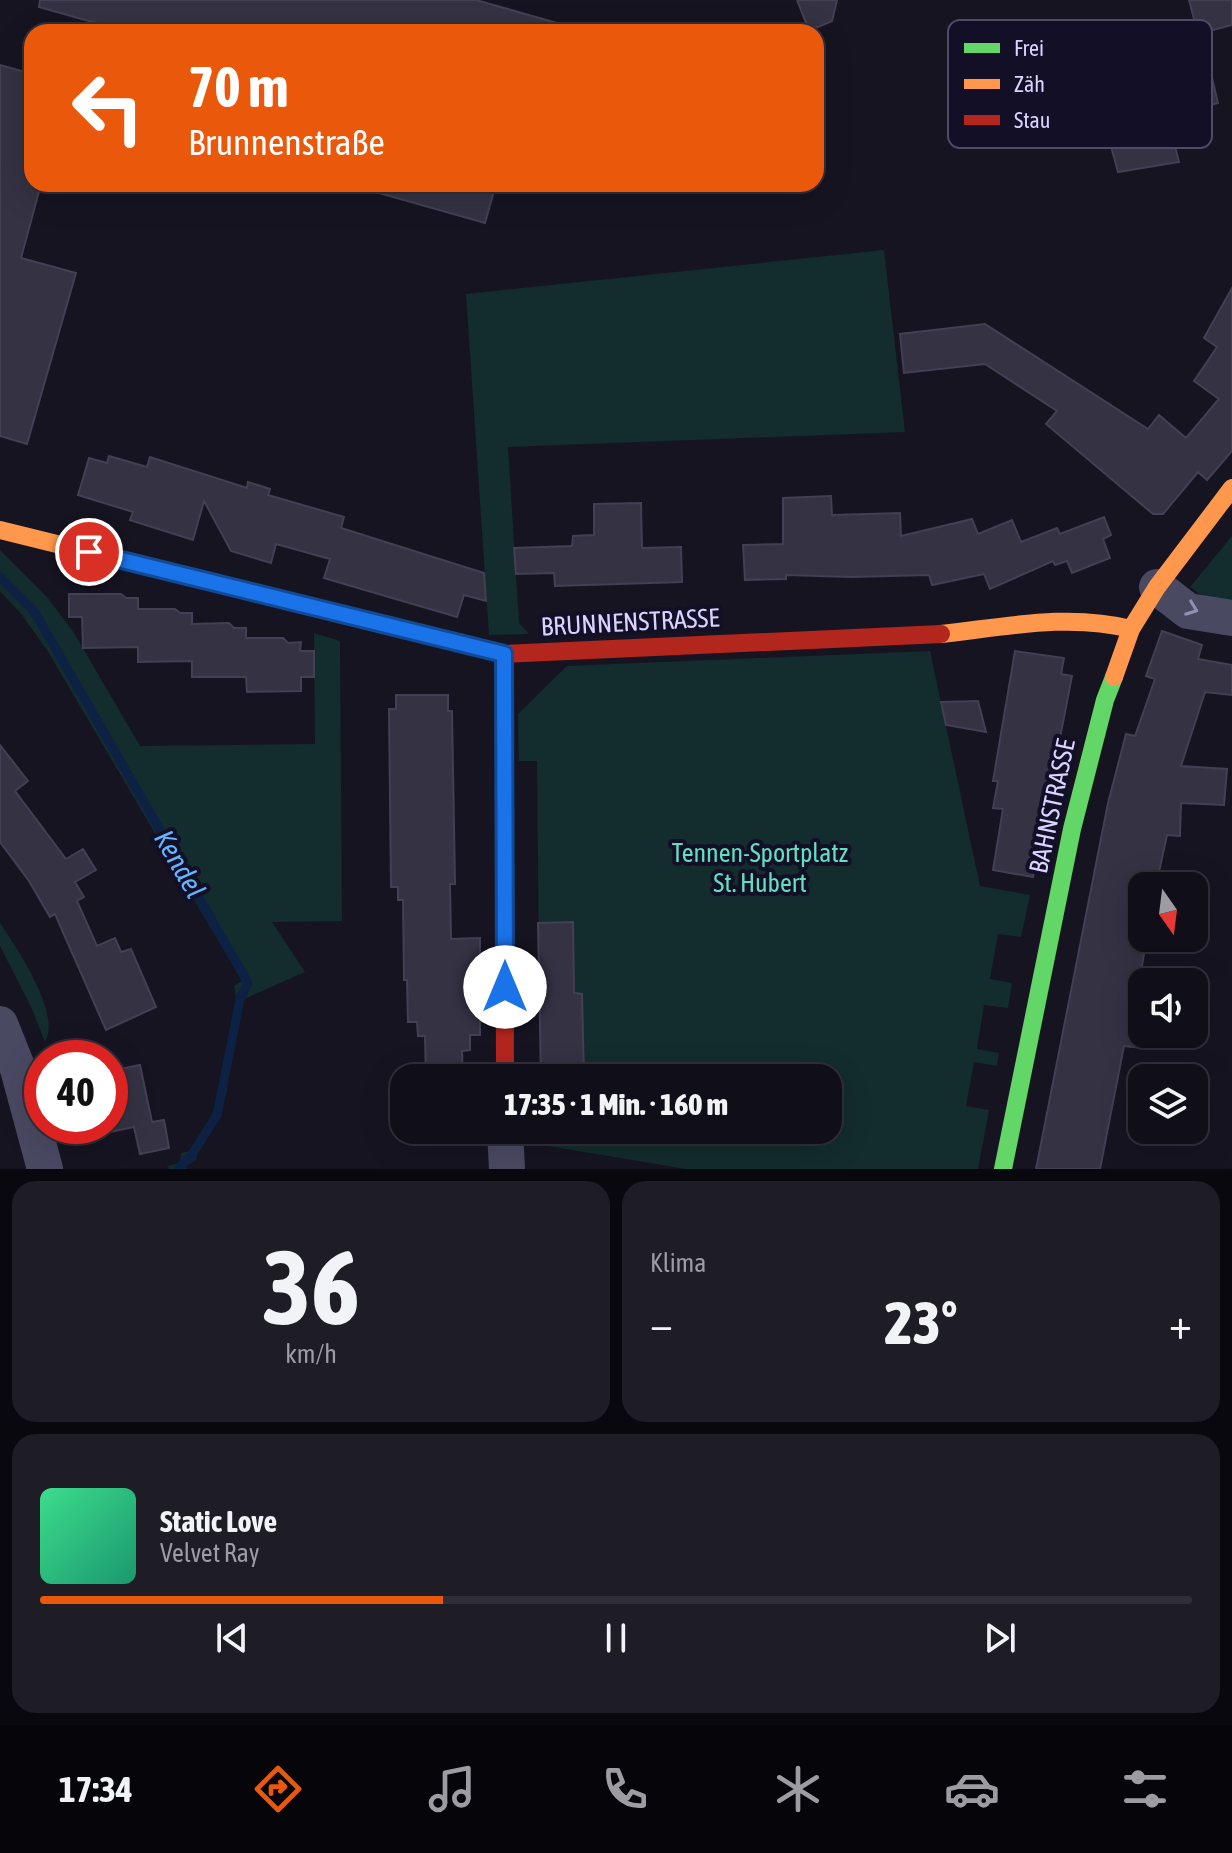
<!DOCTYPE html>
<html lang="de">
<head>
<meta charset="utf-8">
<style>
  :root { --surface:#100f19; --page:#1e1d26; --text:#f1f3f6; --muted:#9c9ca2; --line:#302f38; --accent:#ea580c }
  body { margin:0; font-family:"Asap Condensed",sans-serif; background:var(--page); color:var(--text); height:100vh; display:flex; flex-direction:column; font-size:30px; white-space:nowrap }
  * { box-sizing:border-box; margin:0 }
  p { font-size:26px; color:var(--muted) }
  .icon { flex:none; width:44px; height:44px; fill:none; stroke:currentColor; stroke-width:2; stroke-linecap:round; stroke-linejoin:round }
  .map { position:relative; height:1169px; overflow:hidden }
  .drawer { display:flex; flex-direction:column; gap:12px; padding:12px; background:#09080e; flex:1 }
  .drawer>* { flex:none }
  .top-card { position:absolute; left:24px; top:24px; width:800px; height:168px; border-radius:24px; box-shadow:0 8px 32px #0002,0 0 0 2px var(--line); background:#ea580c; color:#fff; overflow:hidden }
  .needle { width:52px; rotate:166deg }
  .fabs { position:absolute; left:1128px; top:872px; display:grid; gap:16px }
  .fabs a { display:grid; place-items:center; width:80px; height:80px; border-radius:16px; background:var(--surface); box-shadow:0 8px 32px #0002,0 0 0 2px var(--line); font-size:40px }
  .speed { position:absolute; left:24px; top:1040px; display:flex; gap:16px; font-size:40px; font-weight:700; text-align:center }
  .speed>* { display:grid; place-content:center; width:104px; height:104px; border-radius:50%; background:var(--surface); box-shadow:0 8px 32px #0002,0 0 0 2px var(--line); line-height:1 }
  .speed .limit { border:12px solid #d22; background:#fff; color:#111 }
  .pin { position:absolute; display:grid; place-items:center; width:68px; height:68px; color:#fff; margin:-34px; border:4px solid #fff; border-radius:50%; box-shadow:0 2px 8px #0007 }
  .me { position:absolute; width:88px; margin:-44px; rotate:0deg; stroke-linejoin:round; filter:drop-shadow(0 0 6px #0008) }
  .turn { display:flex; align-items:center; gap:28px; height:168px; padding:0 32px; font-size:36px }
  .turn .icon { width:104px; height:104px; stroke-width:2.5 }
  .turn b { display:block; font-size:56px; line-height:68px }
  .big { font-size:60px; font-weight:800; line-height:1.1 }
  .drawer .card { flex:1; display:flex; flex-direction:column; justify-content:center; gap:12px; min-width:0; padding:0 28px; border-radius:24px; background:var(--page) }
  .drawer .dial { align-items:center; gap:0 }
  .dial b { font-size:104px; line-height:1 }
  .song { display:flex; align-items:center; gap:24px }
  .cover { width:96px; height:96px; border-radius:12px; background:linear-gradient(135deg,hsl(150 70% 55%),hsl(160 70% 35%)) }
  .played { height:8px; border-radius:4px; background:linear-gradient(90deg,var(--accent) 35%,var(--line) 35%) }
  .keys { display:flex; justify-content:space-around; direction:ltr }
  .heat { display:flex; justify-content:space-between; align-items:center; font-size:44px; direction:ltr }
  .drawer .tiles { flex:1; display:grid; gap:12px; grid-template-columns:1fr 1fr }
  .card:last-child { grid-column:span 2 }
  .trip { position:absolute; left:390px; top:1064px; width:452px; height:80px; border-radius:24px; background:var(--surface); box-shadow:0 8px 32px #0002,0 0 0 2px var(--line); font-weight:800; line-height:80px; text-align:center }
  .tab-bar { display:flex; height:128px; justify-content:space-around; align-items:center; background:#06060a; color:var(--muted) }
  .tab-bar .icon { width:56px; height:56px }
  .tab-bar .on { color:var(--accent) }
  .tab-bar b { font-size:36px; color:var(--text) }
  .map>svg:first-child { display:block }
  .green { fill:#132c2d }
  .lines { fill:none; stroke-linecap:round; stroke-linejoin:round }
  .stream { stroke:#0d2144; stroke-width:9 }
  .building { fill:#343243; stroke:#433f54; stroke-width:2 }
  .street { stroke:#4a4962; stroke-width:36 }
  .fast { stroke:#63d668; stroke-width:18 }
  .slow { stroke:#ff974d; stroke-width:18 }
  .jam { stroke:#b3261e; stroke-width:18 }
  .oneway { stroke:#928eb0 }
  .route-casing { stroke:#114b97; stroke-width:20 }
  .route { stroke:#1a73e8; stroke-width:14 }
  .labels { text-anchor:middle; stroke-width:8; stroke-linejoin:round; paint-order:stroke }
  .street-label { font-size:26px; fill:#d9d4ff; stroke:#130f26 }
  .park-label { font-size:26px; fill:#5fe0c0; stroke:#130f26 }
  .water-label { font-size:28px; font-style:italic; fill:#62b6ff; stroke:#130f26 }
  .key { fill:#130f26; stroke:#4e4a67; stroke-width:2 }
  .key-label { font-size:22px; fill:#d9d4ff }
</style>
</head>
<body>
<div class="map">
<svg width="1232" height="1169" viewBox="0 0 1232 1169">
  <rect width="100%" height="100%" fill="#161421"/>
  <!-- green -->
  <path class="green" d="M 884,250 L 905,432 L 508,447 L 519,623 L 529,634 L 489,635 L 466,294 Z
    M 1232,536 L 1232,602 L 1204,597 L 1190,587 Z
    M 0,550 L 47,597 L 74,633 L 140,746 L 315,744 L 314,633 L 340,641 L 342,921 L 272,922 L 305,972 L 244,999 L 232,1040 L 227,1090 L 219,1119 L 197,1152 L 196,1160 L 186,1166 L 187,1169 L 169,1169 L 167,1166 L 180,1163 L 181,1153 L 191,1151 L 209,1122 L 217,1101 L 222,1067 L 237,1002 L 234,986 L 242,981 L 47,650 L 22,615 L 0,591 Z
    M 930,651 L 980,886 L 1030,895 L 1021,937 L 998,934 L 990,979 L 1012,983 L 1008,1008 L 984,1005 L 977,1049 L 999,1053 L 997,1066 L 974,1062 L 966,1106 L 989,1110 L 978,1169 L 686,1169 L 542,1145 L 542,1130 L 828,1130 L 828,1078 L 540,1078 L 537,761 L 519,761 L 518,714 L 567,666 Z
    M 0,923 C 16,947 62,1014 45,1042 L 32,1009 L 0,946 Z"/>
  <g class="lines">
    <!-- stream -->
    <path class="stream" d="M 0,577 L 34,611 L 248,983 L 240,999 L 217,1115 L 191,1156 L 178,1169"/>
  </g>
  <!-- building -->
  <path class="building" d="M 40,0 L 476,0 L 564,25 L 563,32 L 128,32 L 39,7 Z
    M 797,0 L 837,0 L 832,21 L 816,28 L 806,23 Z
    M 1189,0 L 1232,0 L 1232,25 L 1198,34 Z
    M 1152,60 L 1156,76 L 1168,73 L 1172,88 L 1212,78 L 1218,103 L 1167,116 L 1179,162 L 1118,172 L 1092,76 Z
    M 0,65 L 32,74 L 32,127 L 27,147 L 32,148 L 32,184 L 41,184 L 21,258 L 76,273 L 27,444 L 0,436 Z
    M 373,184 L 496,184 L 485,223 L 372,191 Z
    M 1232,288 L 1232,451 L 1207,480 L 1198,472 L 1163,514 L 1153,514 L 1046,424 L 1057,411 L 985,364 L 904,373 L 900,334 L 985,324 L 1148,429 L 1159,415 L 1186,438 L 1219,399 L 1194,381 L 1217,347 L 1204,338 Z
    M 109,456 L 147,467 L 150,457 L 247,488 L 248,482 L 270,489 L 268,495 L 344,517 L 341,528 L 484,573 L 486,601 L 464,595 L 457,617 L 324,578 L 330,559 L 276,544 L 271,563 L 231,551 L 204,501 L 193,540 L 130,520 L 133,512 L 78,495 L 89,458 L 107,463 Z
    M 831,496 L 832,515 L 900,513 L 901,536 L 972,519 L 978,534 L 1012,520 L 1021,542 L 1057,528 L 1060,534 L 1104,517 L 1111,535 L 1103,539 L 1110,558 L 1072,573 L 1067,561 L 1055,565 L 1053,561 L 990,589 L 984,574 L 932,585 L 929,575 L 851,577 L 786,575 L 786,579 L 745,580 L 743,545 L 783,544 L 783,498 Z
    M 641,503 L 642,548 L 681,547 L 682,582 L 555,586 L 554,573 L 516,574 L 514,548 L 572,546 L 573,536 L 594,535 L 594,504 Z
    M 69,594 L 121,594 L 126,598 L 138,598 L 138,609 L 175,609 L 180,613 L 192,613 L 192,624 L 229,623 L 234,628 L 246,628 L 246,638 L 283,638 L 288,643 L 301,642 L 300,651 L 314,651 L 314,677 L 301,677 L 301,691 L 247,692 L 246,677 L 192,677 L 192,661 L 138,662 L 138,647 L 83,648 L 82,617 L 69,617 Z
    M 1162,631 L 1202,645 L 1198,659 L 1232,665 L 1232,695 L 1205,692 L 1181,766 L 1227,769 L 1224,805 L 1181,803 L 1180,836 L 1167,835 L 1156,886 L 1142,886 L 1142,938 L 1147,938 L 1142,965 L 1142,1048 L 1124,1046 L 1100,1169 L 1036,1169 L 1108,803 L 1126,734 L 1135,736 L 1155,679 L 1146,676 Z
    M 1015,651 L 1064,658 L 1061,674 L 1072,676 L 1033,877 L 993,870 L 1003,809 L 993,808 L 998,781 L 993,781 Z
    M 396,695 L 448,695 L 448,711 L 452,711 L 455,884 L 450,884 L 451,939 L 480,938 L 480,1035 L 470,1035 L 470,1050 L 462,1051 L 463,1078 L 426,1078 L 425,1036 L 418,1036 L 417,1022 L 408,1022 L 407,980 L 404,980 L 403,900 L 398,900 L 398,887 L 391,887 L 389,709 L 396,709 Z
    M 978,701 L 986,732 L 946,725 L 941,702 Z
    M 0,745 L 28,781 L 15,791 L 66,859 L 83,849 L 96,870 L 75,882 L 84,897 L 77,901 L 97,946 L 115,938 L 121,952 L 131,949 L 156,1007 L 106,1030 L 55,914 L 50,917 L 29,881 L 0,842 Z
    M 573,922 L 574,993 L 582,994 L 584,1078 L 541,1078 L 538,923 Z
    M 140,1065 L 152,1122 L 164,1120 L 169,1148 L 140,1154 L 134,1127 L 110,1132 L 110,1071 Z"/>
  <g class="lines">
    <!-- street -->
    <path class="street" d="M 1157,587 L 1188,611 L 1232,618
      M 0,1024 L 18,1069 L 45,1169
      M 505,1130 L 507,1169"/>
    <!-- fast -->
    <path class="fast" d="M 1003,1169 L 1072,829 L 1105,700 L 1114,677"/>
    <!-- slow -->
    <path class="slow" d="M 0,530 L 438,638
      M 941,634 C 1005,627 1069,613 1131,629
      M 1114,677 L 1131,629 L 1157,587 L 1232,488"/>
    <!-- jam -->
    <path class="jam" d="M 438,638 L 504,654 L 941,634
      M 504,654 L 505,1078"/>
  </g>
  <!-- one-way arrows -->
  <defs><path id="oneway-chevron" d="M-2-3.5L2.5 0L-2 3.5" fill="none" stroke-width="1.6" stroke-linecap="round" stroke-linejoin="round" transform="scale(2)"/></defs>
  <use class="oneway" href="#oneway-chevron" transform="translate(1192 609) rotate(21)"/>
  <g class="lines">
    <defs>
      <path id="route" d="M 89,552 L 504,654 L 505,987"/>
    </defs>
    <!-- route casing -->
    <use href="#route" class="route-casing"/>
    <!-- route -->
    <use href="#route" class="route"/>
  </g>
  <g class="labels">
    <!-- street labels -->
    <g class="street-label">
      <text transform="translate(630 622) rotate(-3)" y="9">BRUNNENSTRASSE</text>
      <text transform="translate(1052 806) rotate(-78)" y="9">BAHNSTRASSE</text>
    </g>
    <!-- park labels -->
    <g class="park-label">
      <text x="760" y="862">Tennen-Sportplatz<tspan x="760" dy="30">St. Hubert</tspan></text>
    </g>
    <!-- water labels -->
    <g class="water-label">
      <text transform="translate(180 864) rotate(60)" y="10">Kendel</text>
    </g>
  </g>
  <!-- legend -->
  <rect x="948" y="20" width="264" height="128" rx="12" class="key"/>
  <rect x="964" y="43" width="36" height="10" fill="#63d668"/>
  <rect x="964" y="79" width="36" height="10" fill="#ff974d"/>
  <rect x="964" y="115" width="36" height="10" fill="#b3261e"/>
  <g class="key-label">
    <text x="1014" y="56">Frei</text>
    <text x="1014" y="92">Zäh</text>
    <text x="1014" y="128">Stau</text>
  </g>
</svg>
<div class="fabs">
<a><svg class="needle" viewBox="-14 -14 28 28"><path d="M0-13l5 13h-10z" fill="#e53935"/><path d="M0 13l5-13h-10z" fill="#9c9ca2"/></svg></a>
<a><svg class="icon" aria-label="sound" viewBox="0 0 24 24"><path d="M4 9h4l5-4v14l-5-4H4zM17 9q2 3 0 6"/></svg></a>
<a><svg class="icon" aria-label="layers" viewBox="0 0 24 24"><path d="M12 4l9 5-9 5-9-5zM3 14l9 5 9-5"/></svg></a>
</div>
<div class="speed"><div class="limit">40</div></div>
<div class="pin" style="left:89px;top:552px;background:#d93025"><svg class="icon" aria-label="arrive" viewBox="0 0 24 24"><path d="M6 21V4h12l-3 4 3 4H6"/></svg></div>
<svg class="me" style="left:505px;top:987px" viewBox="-20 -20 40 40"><circle r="19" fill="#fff"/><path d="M0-13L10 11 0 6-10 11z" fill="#1a73e8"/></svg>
<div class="trip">17:35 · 1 Min. · 160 m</div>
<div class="top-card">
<div class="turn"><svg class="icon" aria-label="left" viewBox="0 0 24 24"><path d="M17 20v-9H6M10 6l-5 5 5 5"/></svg><div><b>70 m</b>Brunnenstraße</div></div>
</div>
</div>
<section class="drawer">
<div class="tiles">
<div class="card dial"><b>36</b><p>km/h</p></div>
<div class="card"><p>Klima</p>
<div class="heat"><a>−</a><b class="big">23°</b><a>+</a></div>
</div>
<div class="card">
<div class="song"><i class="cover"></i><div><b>Static Love</b><p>Velvet Ray</p></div></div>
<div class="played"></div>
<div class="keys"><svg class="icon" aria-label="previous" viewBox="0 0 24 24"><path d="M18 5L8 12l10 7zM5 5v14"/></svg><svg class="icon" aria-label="pause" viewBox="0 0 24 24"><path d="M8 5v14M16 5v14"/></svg><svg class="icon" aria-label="next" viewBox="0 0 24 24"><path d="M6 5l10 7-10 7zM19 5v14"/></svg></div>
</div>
</div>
</section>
<nav class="tab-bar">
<b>17:34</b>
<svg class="icon on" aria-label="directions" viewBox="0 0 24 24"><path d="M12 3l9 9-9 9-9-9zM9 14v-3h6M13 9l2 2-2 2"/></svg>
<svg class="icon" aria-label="music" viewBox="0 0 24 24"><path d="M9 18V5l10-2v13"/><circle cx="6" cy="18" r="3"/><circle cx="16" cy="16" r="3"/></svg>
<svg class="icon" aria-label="phone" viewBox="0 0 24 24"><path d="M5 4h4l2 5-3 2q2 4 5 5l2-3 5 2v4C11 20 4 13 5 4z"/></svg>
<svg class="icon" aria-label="climate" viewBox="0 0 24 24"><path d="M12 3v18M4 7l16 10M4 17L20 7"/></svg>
<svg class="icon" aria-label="car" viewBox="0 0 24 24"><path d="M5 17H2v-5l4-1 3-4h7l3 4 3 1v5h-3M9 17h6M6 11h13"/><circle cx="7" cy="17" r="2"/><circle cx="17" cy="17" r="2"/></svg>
<svg class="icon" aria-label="filters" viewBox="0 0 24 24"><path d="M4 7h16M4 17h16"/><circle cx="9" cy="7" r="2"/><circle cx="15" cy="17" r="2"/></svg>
</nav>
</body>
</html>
